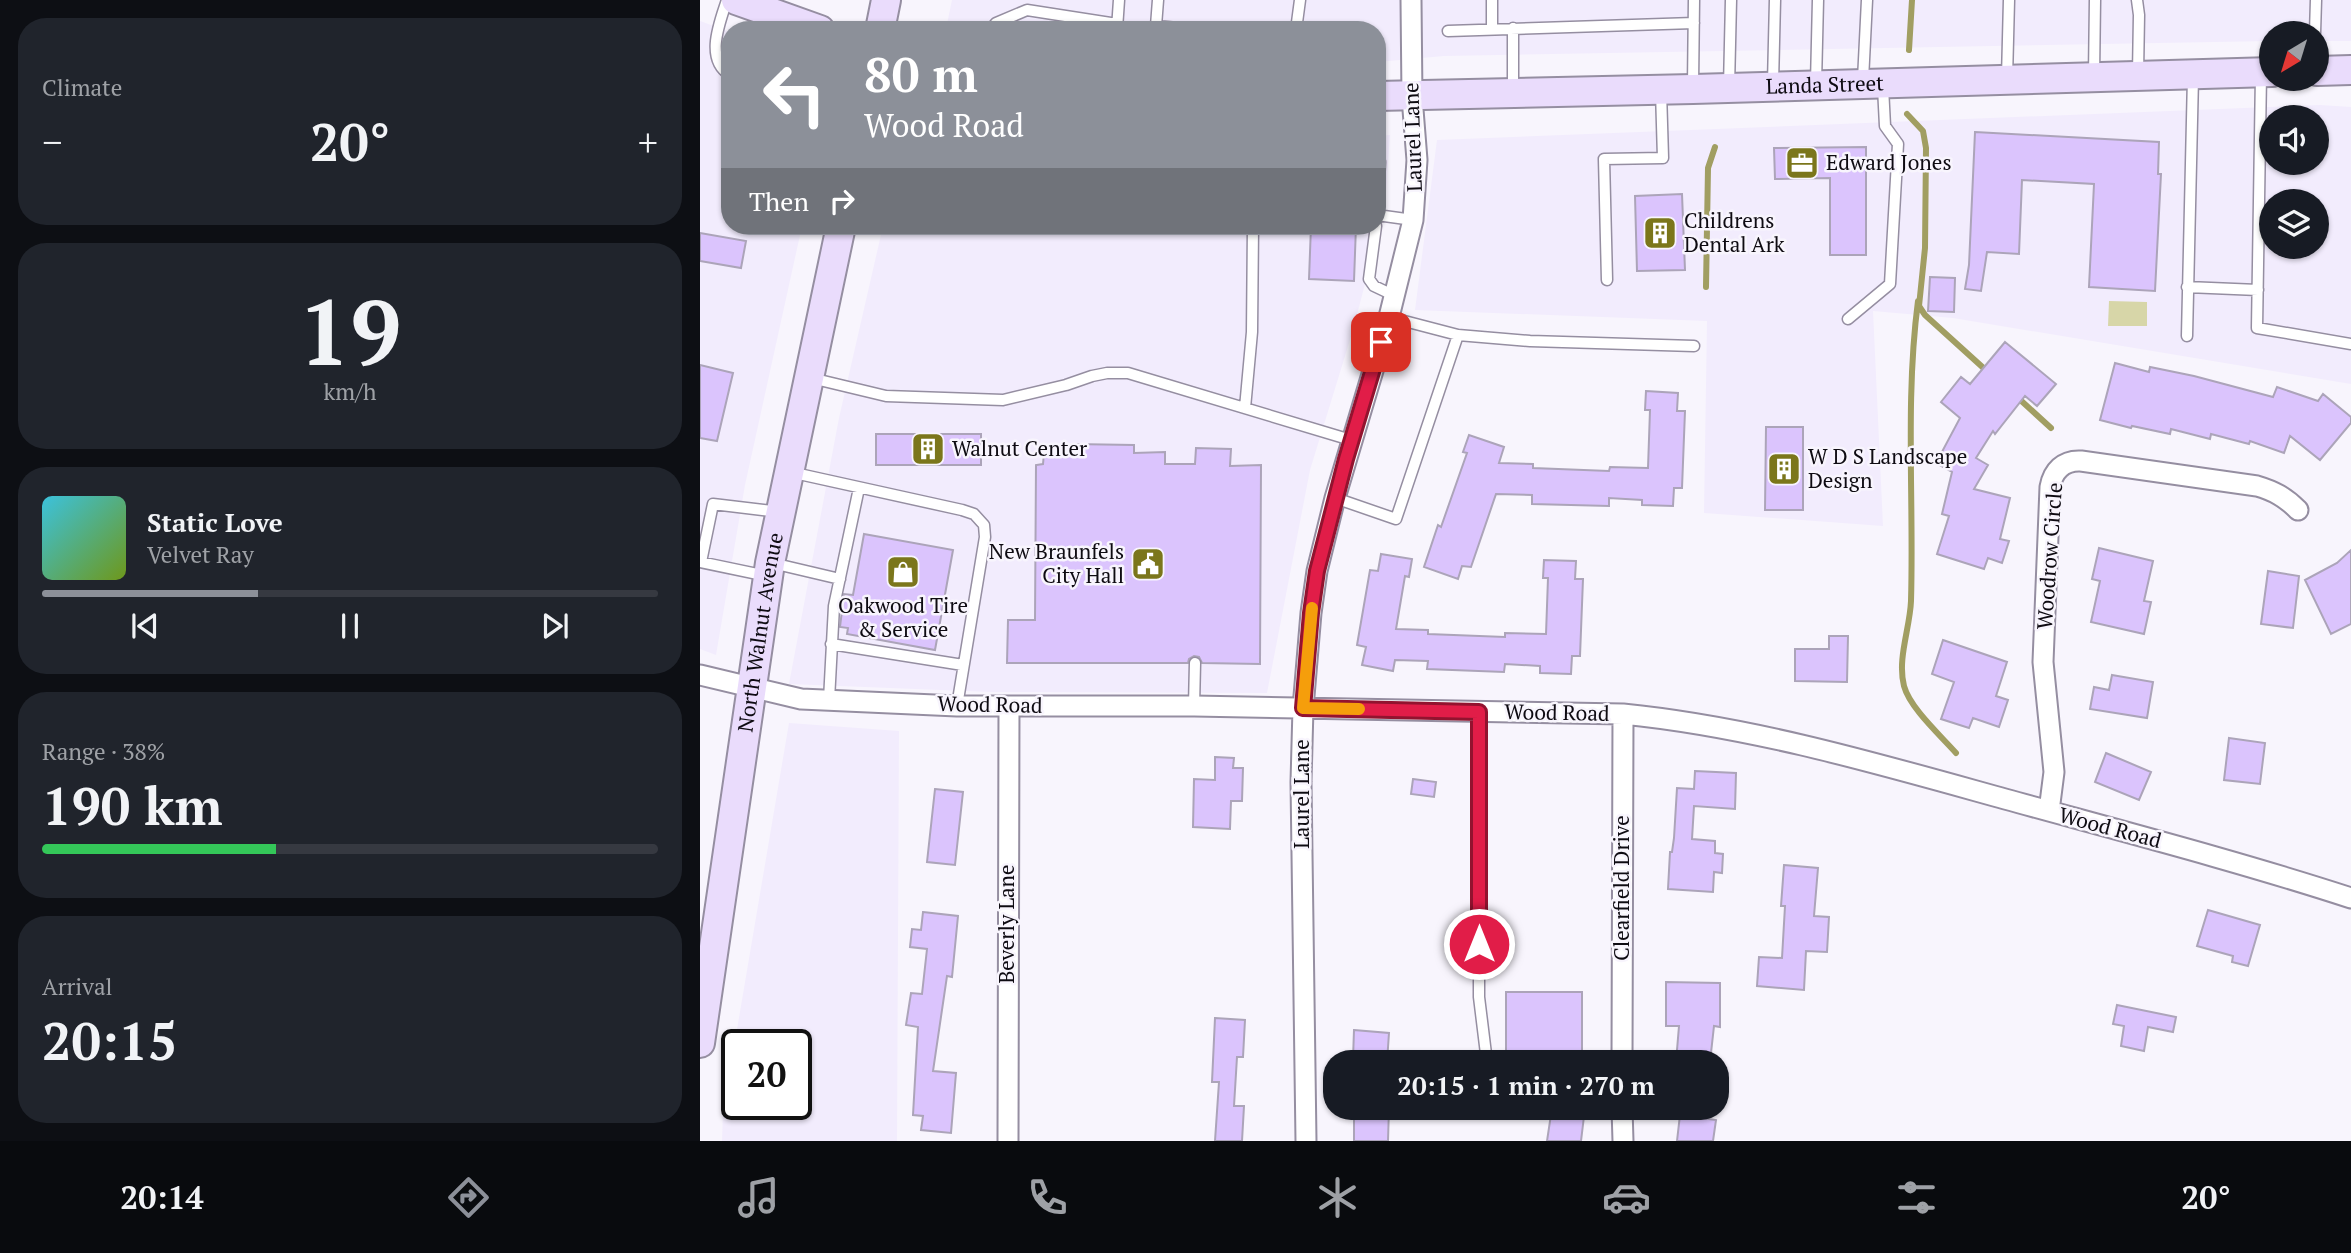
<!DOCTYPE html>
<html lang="en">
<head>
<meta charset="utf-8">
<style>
  :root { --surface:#171b24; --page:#20242c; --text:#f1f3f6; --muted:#9ea1a6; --line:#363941; --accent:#8c9099 }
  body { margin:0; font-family:"PT Serif",serif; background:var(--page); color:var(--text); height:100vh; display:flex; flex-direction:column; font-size:26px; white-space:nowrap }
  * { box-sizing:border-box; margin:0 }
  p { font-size:23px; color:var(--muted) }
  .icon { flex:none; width:38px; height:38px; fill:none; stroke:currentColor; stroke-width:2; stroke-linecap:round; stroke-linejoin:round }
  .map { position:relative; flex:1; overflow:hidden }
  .side { display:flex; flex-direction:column; gap:18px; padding:18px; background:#0d0f14; width:700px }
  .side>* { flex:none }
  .hud { position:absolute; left:21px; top:21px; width:665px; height:214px; border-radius:28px; box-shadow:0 2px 5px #0004; background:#8c9099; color:#fff; overflow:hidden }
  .needle { width:46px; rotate:218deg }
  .fabs { position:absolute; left:1559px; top:21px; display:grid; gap:14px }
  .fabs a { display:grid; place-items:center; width:70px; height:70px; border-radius:50%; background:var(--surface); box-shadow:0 2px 5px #0004; font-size:35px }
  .speed { position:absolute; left:21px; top:1029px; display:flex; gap:14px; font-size:35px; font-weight:700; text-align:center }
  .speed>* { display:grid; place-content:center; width:91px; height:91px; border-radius:50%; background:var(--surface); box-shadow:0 2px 5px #0004; line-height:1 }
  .speed .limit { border:4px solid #111; border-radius:10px; background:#fff; color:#111 }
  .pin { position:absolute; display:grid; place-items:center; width:60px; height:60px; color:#fff; margin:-30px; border-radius:14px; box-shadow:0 4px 10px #0006 }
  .me { position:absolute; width:77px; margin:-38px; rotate:0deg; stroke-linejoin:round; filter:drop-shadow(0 0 5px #0008) }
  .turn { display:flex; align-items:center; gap:24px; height:147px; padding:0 28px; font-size:32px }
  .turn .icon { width:91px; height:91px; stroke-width:2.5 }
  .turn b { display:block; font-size:49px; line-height:60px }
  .then { display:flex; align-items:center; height:66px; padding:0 28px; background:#0003; gap:14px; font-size:26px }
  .big { font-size:52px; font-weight:700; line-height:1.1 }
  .side .widget { flex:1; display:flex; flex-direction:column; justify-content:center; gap:10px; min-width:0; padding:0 24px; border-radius:28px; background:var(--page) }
  .side .dial { align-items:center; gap:0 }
  .dial b { font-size:91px; line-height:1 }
  .song { display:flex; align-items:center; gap:21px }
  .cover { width:84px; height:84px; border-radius:10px; background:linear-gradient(135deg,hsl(190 70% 55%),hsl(80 70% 35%)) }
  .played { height:7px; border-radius:4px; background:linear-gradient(90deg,var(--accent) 35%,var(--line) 35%) }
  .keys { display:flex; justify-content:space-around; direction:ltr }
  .heat { display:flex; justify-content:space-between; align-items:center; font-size:38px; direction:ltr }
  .charge { height:10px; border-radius:5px; background:linear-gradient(90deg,#34c759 38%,var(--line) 0) }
  .trip { position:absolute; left:623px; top:1050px; width:406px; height:70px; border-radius:28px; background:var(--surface); box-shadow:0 2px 5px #0004; font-weight:700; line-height:70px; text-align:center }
  .tabs { display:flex; height:112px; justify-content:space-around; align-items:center; background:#090b0e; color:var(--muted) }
  .tabs .icon { width:49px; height:49px }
  .tabs .current { color:var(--accent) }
  .tabs b { font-size:32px; color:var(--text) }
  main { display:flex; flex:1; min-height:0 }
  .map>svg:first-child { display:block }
  .built { fill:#f2ecfd; fill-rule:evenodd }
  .green { fill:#d7d6a8 }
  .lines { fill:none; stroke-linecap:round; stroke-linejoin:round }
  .stream { stroke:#a19e62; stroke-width:6 }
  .building { fill:#dbc4fd; stroke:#aca4b9; stroke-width:2 }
  .lane-casing { stroke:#958ea1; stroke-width:13 }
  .street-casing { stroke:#958ea1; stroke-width:23 }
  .secondary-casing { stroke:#958ea1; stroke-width:32 }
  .lane { stroke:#fff; stroke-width:10 }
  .street { stroke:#fff; stroke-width:19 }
  .secondary { stroke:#eadcfc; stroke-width:28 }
  .route-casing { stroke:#92132f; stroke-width:18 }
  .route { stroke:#e11d48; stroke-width:12 }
  .slow { stroke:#f59e0b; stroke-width:12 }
  .labels { text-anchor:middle; stroke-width:5; stroke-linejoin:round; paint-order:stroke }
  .street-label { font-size:21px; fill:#0e0b12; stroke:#f8f5fd }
  .poi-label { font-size:21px; fill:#0e0b12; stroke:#f8f5fd; text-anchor:start }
</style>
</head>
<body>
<main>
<section class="side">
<div class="widget"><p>Climate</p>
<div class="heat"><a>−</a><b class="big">20°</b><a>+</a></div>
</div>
<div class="widget dial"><b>19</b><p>km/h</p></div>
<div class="widget">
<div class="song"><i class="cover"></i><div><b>Static Love</b><p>Velvet Ray</p></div></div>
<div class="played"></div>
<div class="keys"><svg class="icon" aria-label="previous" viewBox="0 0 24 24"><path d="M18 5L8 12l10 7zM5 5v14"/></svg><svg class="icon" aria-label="pause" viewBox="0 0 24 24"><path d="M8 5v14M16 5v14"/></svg><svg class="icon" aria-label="next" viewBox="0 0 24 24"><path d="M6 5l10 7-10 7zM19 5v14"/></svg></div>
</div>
<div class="widget"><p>Range · 38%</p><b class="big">190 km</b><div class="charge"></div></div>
<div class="widget"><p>Arrival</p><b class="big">20:15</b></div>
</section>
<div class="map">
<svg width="1651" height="1141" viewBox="0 0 1651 1141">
  <rect width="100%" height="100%" fill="#f8f5fd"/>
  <!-- built -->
  <path class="built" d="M 252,0 L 1651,0 L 1651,41 L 1617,41 L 1617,33 L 1572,33 L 1571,41 L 744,56 L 677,62 L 677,30 L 261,30 L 247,24 Z
    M 0,21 L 30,32 L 30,226 L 102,226 L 45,485 L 16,655 L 0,649 Z
    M 1620,105 L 1651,107 L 1651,384 L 1253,318 L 1173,311 L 1183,526 L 1004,513 L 1007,321 L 715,310 L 737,140 ZM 1572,117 L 1617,117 L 1617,163 L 1572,163 ZM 1572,201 L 1617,201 L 1617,247 L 1572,247 Z
    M 690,135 L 685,207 L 653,330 L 610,470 L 567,693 L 291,692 L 89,684 L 139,418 L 183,226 L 677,226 L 677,136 Z
    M 89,723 L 199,731 L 197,1141 L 22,1141 L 23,1112 ZM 37,1045 L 96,1045 L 96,1104 L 37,1104 Z"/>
  <!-- green -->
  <path class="green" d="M 1409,301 L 1447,302 L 1447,326 L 1408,326 Z"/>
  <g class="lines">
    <!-- stream -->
    <path class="stream" d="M 1209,50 L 1212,0
      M 1207,114 L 1223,131 L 1226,148 L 1225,248 L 1219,306 L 1225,315 L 1289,373
      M 1006,287 L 1008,168 L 1015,147
      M 1218,301 C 1205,400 1214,501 1211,601 C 1210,628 1197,659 1204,686 C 1210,708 1240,735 1256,753
      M 1316,396 L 1351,428"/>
  </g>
  <!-- building -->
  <path class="building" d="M 1275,132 L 1459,142 L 1458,174 L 1461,174 L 1455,291 L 1389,287 L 1394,184 L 1322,180 L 1319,254 L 1287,252 L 1281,291 L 1265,289 L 1269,265 Z
    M 1166,147 L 1166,255 L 1130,255 L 1130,178 L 1075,179 L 1074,148 Z
    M 982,194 L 985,270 L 937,271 L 935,196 Z
    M 611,226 L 656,226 L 654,281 L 609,279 Z
    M 0,233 L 46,241 L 41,268 L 0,261 Z
    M 1230,277 L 1255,278 L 1254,312 L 1228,311 Z
    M 1305,342 L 1356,384 L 1337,406 L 1325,396 L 1295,434 L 1293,431 L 1276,458 L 1288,465 L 1274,489 L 1310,498 L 1300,539 L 1309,541 L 1302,563 L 1288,558 L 1284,569 L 1237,554 L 1249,516 L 1242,514 L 1252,472 L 1236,463 L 1260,418 L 1241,402 L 1261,377 L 1270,384 Z
    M 1415,363 L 1449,372 L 1450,367 L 1494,376 L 1573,397 L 1577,387 L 1618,401 L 1623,394 L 1651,417 L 1651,423 L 1620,460 L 1590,436 L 1584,453 L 1550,441 L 1549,444 L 1511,434 L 1510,439 L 1471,429 L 1470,434 L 1432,426 L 1431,428 L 1400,420 Z
    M 0,365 L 33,373 L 17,441 L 0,438 Z
    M 946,391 L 978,393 L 977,411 L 985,411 L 982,488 L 974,488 L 973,506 L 942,505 L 942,500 L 909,498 L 909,506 L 832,504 L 832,495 L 796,494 L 771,567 L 762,566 L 758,579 L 724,567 L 738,525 L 741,527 L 767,453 L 763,452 L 769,435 L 804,447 L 799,463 L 833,464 L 833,468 L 909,471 L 910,467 L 948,468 L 950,410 L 945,410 Z
    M 1066,427 L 1103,427 L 1103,510 L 1065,510 Z
    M 176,434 L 281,434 L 281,465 L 176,465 Z
    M 373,444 L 434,445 L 434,453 L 465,452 L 465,464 L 495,464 L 496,448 L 531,449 L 530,466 L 561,465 L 560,664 L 502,663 L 499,657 L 494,656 L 489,659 L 488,663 L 307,663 L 308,620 L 335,620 L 336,465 L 343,464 L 344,453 L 373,452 Z
    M 164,534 L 253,550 L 235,650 L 147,634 L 148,628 L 140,627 L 144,594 L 153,595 Z
    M 1399,548 L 1453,561 L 1444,601 L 1451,602 L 1444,634 L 1391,622 L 1400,581 L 1392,579 Z
    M 1651,550 L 1651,624 L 1631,634 L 1605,580 L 1637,563 Z
    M 681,554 L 712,559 L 709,577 L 705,576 L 696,629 L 728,630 L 728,634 L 805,637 L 805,633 L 846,634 L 848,578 L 843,578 L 844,560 L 876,561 L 875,579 L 883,579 L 880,656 L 872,656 L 871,674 L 840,673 L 840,666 L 805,664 L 804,672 L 727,669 L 728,661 L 695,660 L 693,671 L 662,665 L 666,647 L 657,645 L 670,570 L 678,571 Z
    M 1568,571 L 1599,576 L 1593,628 L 1561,624 Z
    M 1129,636 L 1148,636 L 1147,682 L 1095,681 L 1095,649 L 1129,649 Z
    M 1243,640 L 1307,662 L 1296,696 L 1308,700 L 1299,727 L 1273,718 L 1269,728 L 1241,719 L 1254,682 L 1232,674 Z
    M 1412,675 L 1453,682 L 1447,718 L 1390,709 L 1394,687 L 1409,690 Z
    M 1529,738 L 1565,743 L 1560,784 L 1524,780 Z
    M 1406,753 L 1451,772 L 1439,800 L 1395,782 Z
    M 515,757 L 534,758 L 533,768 L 543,768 L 542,801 L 531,801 L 530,829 L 493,827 L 494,779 L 515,780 Z
    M 995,771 L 1036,773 L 1035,809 L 994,806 L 992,839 L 1015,841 L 1015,853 L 1023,854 L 1022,873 L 1014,872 L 1013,892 L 968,889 L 970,852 L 972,852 L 974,838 L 977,788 L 994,789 Z
    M 713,779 L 736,782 L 734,797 L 711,794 Z
    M 235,789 L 263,792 L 255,865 L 227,862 Z
    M 1084,865 L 1118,868 L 1114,916 L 1129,917 L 1127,952 L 1106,951 L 1104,990 L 1057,986 L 1059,957 L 1082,958 L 1085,906 L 1081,906 Z
    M 1508,910 L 1560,925 L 1548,966 L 1532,962 L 1533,956 L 1497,946 Z
    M 223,912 L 258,916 L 252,977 L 247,976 L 233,1071 L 256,1073 L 251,1133 L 221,1130 L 223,1116 L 213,1115 L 218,1027 L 206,1025 L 211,993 L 222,994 L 227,949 L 210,947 L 212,929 L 221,930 Z
    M 966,982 L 1020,983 L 1020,1027 L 1014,1026 L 1010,1062 L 976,1062 L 979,1026 L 966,1026 Z
    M 806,992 L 882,992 L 882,1062 L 806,1062 Z
    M 1417,1005 L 1476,1017 L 1473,1032 L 1448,1027 L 1444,1051 L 1421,1046 L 1424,1026 L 1413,1024 Z
    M 515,1018 L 545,1020 L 543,1057 L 537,1057 L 534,1106 L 544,1106 L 542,1141 L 515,1141 L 519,1082 L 512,1082 Z
    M 654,1030 L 689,1033 L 687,1062 L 660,1062 L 660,1060 L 653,1059 Z
    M 654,1108 L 689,1108 L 688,1141 L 654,1141 Z
    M 852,1108 L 885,1108 L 881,1141 L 847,1141 Z
    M 980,1115 L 1016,1120 L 1013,1141 L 977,1141 Z"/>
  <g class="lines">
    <defs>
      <path id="lane" d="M 27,0 C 20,22 4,59 30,75
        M 458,0 L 456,26 L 500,30
        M 792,0 L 792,29
        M 1437,0 L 1439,15 L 1438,73
        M 417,29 L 419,0
        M 290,30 L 296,23 L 327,10 L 417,24
        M 550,30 L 563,30
        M 596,30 L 600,0
        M 748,31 L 994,23
        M 1615,33 L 1616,0
        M 1561,74 L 1557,328 L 1651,344
        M 1394,75 L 1395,0
        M 1307,78 L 1309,0
        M 1163,80 L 1167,0
        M 1073,83 L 1075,0
        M 1116,83 L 1118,0
        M 993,85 L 994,0
        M 1029,87 L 1031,0
        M 813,90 L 813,28
        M 677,162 L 680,162 L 677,219
        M 677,215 L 713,220
        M 676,226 L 669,279 L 674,286 L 693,295
        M 907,280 L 904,159 L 963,158 L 961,91
        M 1487,287 L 1558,290
        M 689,317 L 758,335 L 830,341 L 994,346
        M 1148,319 L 1190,284 L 1198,144 L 1185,126 L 1183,87
        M 1487,336 L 1493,77
        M 111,378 L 186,396 L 303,400 L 366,385 L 392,376 L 407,373 L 428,373 L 651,440
        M 545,408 L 552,332 L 553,226
        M 90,472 L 262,510 L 274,514 L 284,525 L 285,537 L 257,706
        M 635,498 L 696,519 L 758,335
        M 0,562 L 67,576
        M 1,562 L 13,504 L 80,512
        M 72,563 L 140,579
        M 131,644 L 263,665
        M 129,700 L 134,606 L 159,488
        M 494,706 L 495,663
        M 779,712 L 779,997 L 787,1062"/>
      <path id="street" d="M 0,675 L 101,699 L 257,706 L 494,706 L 923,714 C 1053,727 1179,764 1305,799 C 1421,831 1537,861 1651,898
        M 1349,811 L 1354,772 L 1343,662 L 1350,487 C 1353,471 1363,460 1381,461 L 1557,486 C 1574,491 1585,497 1598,510
        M 922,1062 L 923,714
        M 922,1108 L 923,1141
        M 308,1141 L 309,707
        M 606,1141 L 601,782 L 603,708 L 611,613 L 617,571 L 635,498 L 689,317 L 713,220 L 717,160 L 712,97 L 711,0"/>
      <g id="secondary">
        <path d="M 36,0 L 120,30"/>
        <path d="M 180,30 L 186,0"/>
        <path d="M 1617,71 L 1651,70"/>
        <path id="s1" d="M 677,96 L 993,89 L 1572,72"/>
        <path id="s2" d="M 0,1043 L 70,563 L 141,226"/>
      </g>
    </defs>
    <!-- lane casing -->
    <use href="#lane" class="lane-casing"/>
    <!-- street casing -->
    <use href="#street" class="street-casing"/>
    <!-- secondary casing -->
    <use href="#secondary" class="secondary-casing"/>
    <!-- lane -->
    <use href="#lane" class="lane"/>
    <!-- street -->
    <use href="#street" class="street"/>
    <!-- secondary -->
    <use href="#secondary" class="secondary"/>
  </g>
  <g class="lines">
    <defs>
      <path id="route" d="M 681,342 L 646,459 L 617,571 L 611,613 L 603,708 L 779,712 L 779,944"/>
    </defs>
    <!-- route casing -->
    <use href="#route" class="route-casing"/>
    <!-- route -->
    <use href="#route" class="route"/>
    <!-- slow -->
    <path class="slow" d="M 612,608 L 603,708 L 659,709"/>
  </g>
  <!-- icons -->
  <defs>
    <symbol id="office-square" viewBox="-11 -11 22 22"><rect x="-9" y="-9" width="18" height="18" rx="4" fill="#7b761b" stroke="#f8f5fd"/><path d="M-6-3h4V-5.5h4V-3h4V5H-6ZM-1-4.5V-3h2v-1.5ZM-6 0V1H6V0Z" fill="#fff"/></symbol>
    <symbol id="building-square" viewBox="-11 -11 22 22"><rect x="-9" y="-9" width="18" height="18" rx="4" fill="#7b761b" stroke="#f8f5fd"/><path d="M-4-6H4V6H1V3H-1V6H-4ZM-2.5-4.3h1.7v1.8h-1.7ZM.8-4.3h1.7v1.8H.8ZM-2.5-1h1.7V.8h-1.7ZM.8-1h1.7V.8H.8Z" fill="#fff"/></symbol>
    <symbol id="civic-square" viewBox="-11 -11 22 22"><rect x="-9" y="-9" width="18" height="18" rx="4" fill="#7b761b" stroke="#f8f5fd"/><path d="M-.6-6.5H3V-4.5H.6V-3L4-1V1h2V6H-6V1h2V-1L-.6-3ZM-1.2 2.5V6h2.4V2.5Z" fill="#fff"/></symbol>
    <symbol id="shop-square" viewBox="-11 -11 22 22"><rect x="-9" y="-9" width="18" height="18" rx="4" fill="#7b761b" stroke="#f8f5fd"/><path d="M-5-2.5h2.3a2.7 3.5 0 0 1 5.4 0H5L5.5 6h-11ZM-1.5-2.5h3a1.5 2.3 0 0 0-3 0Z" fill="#fff"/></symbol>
  </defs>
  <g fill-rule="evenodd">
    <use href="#office-square" x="1083" y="144" width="38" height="38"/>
    <use href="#building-square" x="941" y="214" width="38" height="38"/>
    <use href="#building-square" x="209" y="430" width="38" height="38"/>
    <use href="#building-square" x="1065" y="450" width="38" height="38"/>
    <use href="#civic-square" x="429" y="545" width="38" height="38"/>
    <use href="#shop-square" x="184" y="553" width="38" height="38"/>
  </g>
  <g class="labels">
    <!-- street labels -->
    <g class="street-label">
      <text dy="7" stroke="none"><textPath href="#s1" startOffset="448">Landa Street</textPath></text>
      <text transform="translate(713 137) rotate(-92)" y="7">Laurel Lane</text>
      <text transform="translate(1350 556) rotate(-86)" y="7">Woodrow Circle</text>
      <text dy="7" stroke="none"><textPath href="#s2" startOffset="415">North Walnut Avenue</textPath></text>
      <text transform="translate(290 705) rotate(1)" y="7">Wood Road</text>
      <text transform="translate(857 713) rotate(1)" y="7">Wood Road</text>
      <text transform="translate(602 794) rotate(-90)" y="7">Laurel Lane</text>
      <text transform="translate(1410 828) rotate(15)" y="7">Wood Road</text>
      <text transform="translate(922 888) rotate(-90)" y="7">Clearfield Drive</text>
      <text transform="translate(307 924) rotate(-90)" y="7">Beverly Lane</text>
    </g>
    <!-- poi labels -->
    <g class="poi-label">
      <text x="1126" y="170">Edward Jones</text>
      <text x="984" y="228">Childrens<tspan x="984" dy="24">Dental Ark</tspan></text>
      <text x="252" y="456">Walnut Center</text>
      <text x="1108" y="464">W D S Landscape<tspan x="1108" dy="24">Design</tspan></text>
      <text x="424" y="559" text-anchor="end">New Braunfels<tspan x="424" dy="24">City Hall</tspan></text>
      <text x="203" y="613" text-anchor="middle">Oakwood Tire<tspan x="203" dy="24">&amp; Service</tspan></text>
    </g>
  </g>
</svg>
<div class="fabs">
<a><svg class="needle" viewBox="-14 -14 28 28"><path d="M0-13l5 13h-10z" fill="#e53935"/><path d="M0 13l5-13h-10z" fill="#9ea1a6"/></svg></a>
<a><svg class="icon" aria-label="sound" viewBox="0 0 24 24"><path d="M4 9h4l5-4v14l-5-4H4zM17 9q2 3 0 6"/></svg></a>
<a><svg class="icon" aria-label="layers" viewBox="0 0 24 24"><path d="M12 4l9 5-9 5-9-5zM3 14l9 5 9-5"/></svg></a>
</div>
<div class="speed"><div class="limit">20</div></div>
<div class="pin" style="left:681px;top:342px;background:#d93025"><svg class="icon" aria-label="arrive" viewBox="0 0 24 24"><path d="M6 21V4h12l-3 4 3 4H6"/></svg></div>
<svg class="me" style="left:779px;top:944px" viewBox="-20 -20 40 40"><circle r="17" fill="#e11d48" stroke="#fff" stroke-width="3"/><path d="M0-11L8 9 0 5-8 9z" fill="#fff"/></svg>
<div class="trip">20:15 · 1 min · 270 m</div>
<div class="hud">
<div class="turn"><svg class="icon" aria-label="left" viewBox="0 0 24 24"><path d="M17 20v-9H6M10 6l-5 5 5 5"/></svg><div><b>80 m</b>Wood Road</div></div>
<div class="then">Then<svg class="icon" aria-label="right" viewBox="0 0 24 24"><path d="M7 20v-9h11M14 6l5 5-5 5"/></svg></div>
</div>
</div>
</main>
<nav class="tabs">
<b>20:14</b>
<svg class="icon current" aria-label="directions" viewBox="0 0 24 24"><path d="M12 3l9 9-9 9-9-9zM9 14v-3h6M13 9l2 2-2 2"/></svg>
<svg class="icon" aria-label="music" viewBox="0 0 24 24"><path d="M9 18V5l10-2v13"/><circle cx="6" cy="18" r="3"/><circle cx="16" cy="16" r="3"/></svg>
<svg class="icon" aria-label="phone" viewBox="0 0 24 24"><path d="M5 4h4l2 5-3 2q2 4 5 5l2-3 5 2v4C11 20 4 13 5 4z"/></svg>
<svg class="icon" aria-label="climate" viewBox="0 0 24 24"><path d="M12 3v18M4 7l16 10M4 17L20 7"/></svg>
<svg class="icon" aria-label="car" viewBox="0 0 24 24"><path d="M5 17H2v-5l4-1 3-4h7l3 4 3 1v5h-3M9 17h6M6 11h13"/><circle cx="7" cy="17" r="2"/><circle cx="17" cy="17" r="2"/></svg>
<svg class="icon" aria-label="filters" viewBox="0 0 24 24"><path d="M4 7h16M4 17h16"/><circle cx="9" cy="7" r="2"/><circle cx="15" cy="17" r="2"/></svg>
<b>20°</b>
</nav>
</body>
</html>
